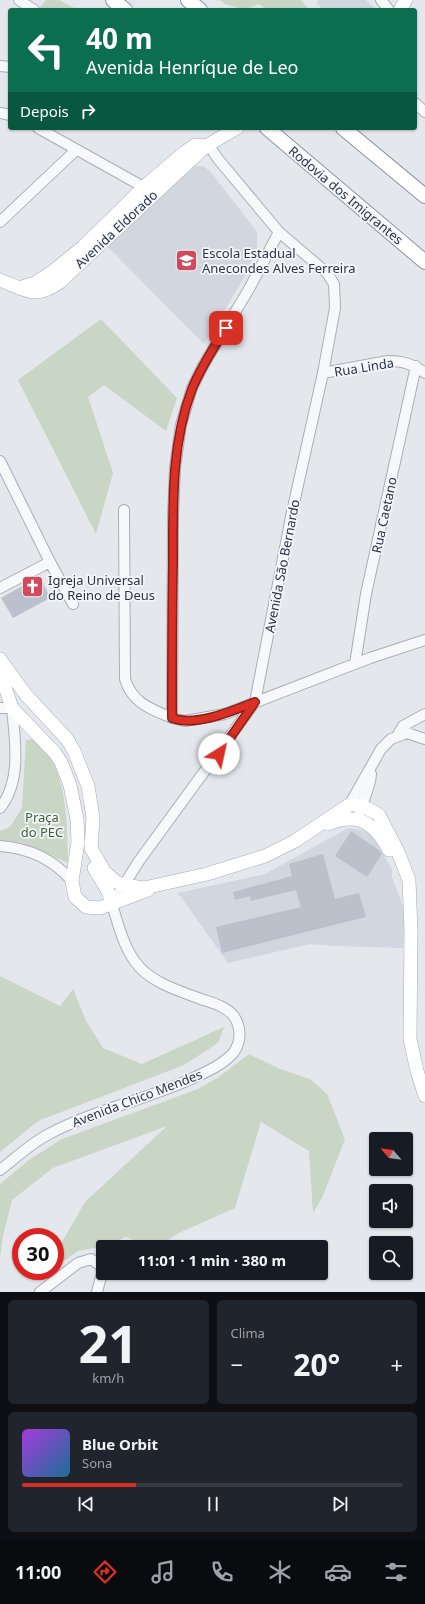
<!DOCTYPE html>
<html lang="pt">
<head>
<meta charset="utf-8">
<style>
  :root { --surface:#171b24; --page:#20242c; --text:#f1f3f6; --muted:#9ea1a6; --line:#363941; --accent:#d93025 }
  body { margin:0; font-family:"Noto Sans",sans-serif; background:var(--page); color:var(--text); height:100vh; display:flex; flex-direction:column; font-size:15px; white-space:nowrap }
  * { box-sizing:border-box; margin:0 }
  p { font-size:13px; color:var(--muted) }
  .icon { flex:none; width:22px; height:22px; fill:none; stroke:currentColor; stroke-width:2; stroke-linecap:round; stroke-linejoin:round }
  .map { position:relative; height:1292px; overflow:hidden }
  .drawer { display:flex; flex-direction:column; gap:8px; padding:8px; background:#0d0f14; flex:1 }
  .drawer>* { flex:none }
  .hud { position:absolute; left:8px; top:8px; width:409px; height:122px; border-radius:4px; box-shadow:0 1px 3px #0004; background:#0b6e4f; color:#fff; overflow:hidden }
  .needle { width:26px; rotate:298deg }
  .controls { position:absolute; left:369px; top:1132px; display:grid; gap:8px }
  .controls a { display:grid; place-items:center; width:44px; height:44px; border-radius:4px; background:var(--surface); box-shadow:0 1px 3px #0004; font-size:20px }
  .speed { position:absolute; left:12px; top:1228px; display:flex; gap:8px; font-size:20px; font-weight:700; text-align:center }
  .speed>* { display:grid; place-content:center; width:52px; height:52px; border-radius:50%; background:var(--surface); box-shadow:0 1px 3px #0004; line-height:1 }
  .speed .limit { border:6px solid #d22; background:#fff; color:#111 }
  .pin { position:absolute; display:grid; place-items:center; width:34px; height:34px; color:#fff; margin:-17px; border-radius:8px; box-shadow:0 2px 6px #0006 }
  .me { position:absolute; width:44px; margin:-22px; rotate:35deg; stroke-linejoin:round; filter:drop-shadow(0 0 3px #0008) }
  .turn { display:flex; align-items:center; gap:14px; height:84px; padding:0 12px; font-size:18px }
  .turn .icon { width:52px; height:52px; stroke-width:2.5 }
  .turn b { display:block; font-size:28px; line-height:34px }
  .then { display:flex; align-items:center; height:38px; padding:0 12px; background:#0003; gap:8px; font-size:15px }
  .big { font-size:30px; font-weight:700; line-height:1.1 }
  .drawer .tile { flex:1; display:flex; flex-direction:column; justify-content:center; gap:6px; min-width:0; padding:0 14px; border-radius:6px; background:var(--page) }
  .drawer .dial { align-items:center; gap:0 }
  .dial b { font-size:52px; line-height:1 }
  .song { display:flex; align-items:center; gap:12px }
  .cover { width:48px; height:48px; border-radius:6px; background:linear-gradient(135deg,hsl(280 70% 55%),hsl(200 70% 35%)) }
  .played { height:4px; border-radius:2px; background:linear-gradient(90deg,var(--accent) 30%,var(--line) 30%) }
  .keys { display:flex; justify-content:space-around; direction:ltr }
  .heat { display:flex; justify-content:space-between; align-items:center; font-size:22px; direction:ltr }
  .drawer .tiles { flex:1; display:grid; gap:8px; grid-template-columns:1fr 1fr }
  .tile:last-child { grid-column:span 2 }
  .trip { position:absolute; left:96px; top:1240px; width:232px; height:40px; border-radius:4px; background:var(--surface); box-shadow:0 1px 3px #0004; font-weight:700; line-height:40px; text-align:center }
  .tab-bar { display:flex; height:64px; justify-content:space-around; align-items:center; background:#090b0e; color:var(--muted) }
  .tab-bar .icon { width:28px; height:28px }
  .tab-bar .on { color:var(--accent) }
  .tab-bar b { font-size:18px; color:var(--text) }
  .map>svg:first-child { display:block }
  .built { fill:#d2d6de }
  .green { fill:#c9d6c5 }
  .building { fill:#bbc0ca }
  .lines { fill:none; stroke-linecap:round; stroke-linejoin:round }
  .minor-casing { stroke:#a9aeb7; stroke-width:12 }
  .major-casing { stroke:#a3abb8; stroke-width:14 }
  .highway-casing { stroke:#8b94a3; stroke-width:16 }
  .minor { stroke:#f7f8fa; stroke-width:10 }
  .major { stroke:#fff; stroke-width:13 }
  .highway { stroke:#fff; stroke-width:14 }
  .route-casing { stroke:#8d1f18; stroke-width:10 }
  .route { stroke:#d93025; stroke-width:7 }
  .labels { text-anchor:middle; stroke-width:3.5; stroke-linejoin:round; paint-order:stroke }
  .street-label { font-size:13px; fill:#2b3445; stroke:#f4f6f9 }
  .poi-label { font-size:13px; fill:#2b3445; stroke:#f4f6f9; text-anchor:start }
  .park-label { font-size:13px; fill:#3f6138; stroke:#f4f6f9 }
</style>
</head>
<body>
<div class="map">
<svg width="425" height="1292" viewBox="0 0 425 1292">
  <rect width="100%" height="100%" fill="#e4e7ec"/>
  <!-- built -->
  <path class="built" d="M 319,0 L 366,0 L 376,10 L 324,10 L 316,3 Z
    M 195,166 L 204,166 L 214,176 L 257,232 L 257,249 L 248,271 L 204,344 L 106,245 L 188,170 Z
    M 348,828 L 362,830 L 372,836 L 392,869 L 392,877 L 405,912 L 403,948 L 336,946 L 310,944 L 228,963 L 178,893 L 265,874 Z"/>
  <!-- green -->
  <path class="green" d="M 46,0 L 59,0 L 78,10 L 43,10 L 40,7 Z
    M 220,0 L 301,0 L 309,10 L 268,10 L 258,4 L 245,10 L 225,4 Z
    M 101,319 L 177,398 L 166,431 L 104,385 L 88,397 L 113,473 L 96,534 L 18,380 Z
    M 34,739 C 39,745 46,750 50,757 C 68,785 67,832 68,863 L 24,843 L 0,841 L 0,831 L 10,827 L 22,808 L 26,740 Z
    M 0,976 L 60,1006 L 73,989 L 86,1021 L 103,1048 L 142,1064 L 224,1027 L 218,1043 L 184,1065 L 38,1121 L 0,1152 Z
    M 249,1054 L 280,1069 L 310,1079 L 327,1094 L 345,1139 L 323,1196 L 313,1213 L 309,1151 L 261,1122 L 235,1208 L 179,1233 L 167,1241 L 140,1243 L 126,1237 L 105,1246 L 78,1251 L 55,1267 L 55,1254 L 85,1202 L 167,1126 L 53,1168 L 12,1200 L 3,1236 L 0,1259 L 0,1184 L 29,1160 L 62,1139 L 198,1089 L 219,1077 Z"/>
  <!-- building -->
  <path class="building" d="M 40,576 L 50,598 L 13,618 L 1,598 Z
    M 351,831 L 379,850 L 382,854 L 367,877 L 335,856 Z
    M 323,854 L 335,899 L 359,893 L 366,917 L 222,953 L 216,927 L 301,907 L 296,890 L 251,901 L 250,896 L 235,900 L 233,892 L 292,876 L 289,864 Z"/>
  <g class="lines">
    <defs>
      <path id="minor" d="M 19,0 L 34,10
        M 381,0 L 389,10
        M 0,66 L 10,67
        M 415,103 L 425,112
        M 0,113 L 10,115
        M 38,128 L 149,190
        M 0,222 L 76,150
        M 279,232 L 249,289 L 204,364 L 192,388 L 181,425 L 175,468 L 173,515 L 172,718 L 185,721 L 225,714 L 370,658 L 425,640
        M 323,373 L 388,361 C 403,361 413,364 425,373
        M 0,461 L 50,562 L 73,604
        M 124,510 L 125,679 C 132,703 151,709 172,718
        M 0,588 L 50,562
        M 355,664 L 366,594 L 416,366
        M 0,708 L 12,708 C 15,740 22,781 0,808
        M 397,736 L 403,726 L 425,714
        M 347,809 L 381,749 L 391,739 L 407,733 L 425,739
        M 358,819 C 361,803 370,790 371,774
        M 0,846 C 29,848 53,859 72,881
        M 0,1170 C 16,1158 31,1143 49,1134 C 94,1110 145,1100 191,1079 C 206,1072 223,1065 234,1052 C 242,1040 241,1026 233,1015 C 225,1006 212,1003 201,999 C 138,977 130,968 112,904 L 139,861 L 255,702 L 292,512 L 323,373 L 335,308 L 334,284 L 327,273 L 279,232 L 218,159 L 208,144
        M 40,1292 L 78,1263 L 91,1259 L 101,1266 L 102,1273 L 97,1292"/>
      <path id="major" d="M 400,10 L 406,0
        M 0,280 C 26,290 35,300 60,282 L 206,146 L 237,128
        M 19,288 L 35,283 L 52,272 L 83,247 L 145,186 L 185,152 L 195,145 L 206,146
        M 0,659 L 26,695 L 67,739 L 74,751 L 88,786 L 93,818 L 91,848 L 104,871 L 115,881 L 123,885 L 144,888 L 207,874 L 265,856 L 295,841 L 349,805 L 361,805 L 379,815 L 398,852 L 409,880 L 411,931 L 410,1039 L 417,1071 L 425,1096
        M 0,672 L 12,708 L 55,753 L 61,762 L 70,785 L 77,819 L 78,842 L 72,881 L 75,897 L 86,907 L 100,908 L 148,890
        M 328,824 C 359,812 373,822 389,850
        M 94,868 L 108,891 L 112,904"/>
      <path id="highway" d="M 113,0 L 125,10
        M 188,0 L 200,10
        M 267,128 L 425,262
        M 343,128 L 425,196"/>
    </defs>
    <!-- minor casing -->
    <use href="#minor" class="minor-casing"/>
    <!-- major casing -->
    <use href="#major" class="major-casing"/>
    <!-- highway casing -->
    <use href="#highway" class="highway-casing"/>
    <!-- minor -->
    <use href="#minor" class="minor"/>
    <!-- major -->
    <use href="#major" class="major"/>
    <!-- highway -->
    <use href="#highway" class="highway"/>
  </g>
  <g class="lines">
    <defs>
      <path id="route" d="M 219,754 L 255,702 C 232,711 196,727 172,718 C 172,666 172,614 173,563 C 173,504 171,444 192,389 C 201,367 214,347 226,328"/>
    </defs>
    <!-- route casing -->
    <use href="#route" class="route-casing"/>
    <!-- route -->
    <use href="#route" class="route"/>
  </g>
  <!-- icons -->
  <defs>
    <symbol id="school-square" viewBox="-11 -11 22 22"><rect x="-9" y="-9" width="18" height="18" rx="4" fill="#d1495b" stroke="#f4f6f9"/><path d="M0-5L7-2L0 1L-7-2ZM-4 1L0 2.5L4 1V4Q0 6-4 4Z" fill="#fff"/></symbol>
    <symbol id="church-square" viewBox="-11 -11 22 22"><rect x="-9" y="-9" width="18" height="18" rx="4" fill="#d1495b" stroke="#f4f6f9"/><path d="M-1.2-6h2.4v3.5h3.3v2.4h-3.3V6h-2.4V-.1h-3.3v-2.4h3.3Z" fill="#fff"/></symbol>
  </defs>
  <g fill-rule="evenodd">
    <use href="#school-square" x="174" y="248" width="25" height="25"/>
    <use href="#church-square" x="20" y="574" width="25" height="25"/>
  </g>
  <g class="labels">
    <!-- street labels -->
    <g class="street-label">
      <text transform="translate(346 195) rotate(40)" y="5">Rodovia dos Imigrantes</text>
      <text transform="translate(116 229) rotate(-43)" y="5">Avenida Eldorado</text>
      <text transform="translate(364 367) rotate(-9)" y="5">Rua Linda</text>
      <text transform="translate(384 515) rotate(-78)" y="5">Rua Caetano</text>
      <text transform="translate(282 566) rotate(-79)" y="5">Avenida São Bernardo</text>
      <text transform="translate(137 1098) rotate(-21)" y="5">Avenida Chico Mendes</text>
    </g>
    <!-- poi labels -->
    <g class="poi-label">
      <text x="202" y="258">Escola Estadual<tspan x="202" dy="15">Anecondes Alves Ferreira</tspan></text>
      <text x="48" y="585">Igreja Universal<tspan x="48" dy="15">do Reino de Deus</tspan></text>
    </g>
    <!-- park labels -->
    <g class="park-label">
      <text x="42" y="822">Praça<tspan x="42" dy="15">do PEC</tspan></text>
    </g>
  </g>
</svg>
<div class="controls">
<a><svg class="needle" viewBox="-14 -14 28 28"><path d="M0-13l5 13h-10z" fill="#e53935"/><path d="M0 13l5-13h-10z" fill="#9ea1a6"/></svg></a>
<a><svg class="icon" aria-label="sound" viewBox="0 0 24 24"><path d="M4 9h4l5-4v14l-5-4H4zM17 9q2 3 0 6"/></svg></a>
<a><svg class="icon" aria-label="search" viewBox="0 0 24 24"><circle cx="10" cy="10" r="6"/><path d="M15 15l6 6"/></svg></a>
</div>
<div class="speed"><div class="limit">30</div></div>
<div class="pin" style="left:226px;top:328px;background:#d93025"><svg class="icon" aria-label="arrive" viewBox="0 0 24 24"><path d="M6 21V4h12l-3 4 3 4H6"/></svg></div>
<svg class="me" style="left:219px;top:754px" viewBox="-20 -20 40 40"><circle r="19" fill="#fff"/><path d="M0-13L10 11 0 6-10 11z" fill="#d93025"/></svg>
<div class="trip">11:01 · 1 min · 380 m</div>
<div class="hud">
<div class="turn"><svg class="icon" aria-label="left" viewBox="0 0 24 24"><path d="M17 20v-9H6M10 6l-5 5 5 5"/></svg><div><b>40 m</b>Avenida Henríque de Leo</div></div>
<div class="then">Depois<svg class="icon" aria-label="right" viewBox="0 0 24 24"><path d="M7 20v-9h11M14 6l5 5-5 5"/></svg></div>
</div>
</div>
<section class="drawer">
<div class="tiles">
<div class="tile dial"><b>21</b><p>km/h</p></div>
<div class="tile"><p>Clima</p>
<div class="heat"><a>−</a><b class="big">20°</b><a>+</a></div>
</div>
<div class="tile">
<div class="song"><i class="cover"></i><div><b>Blue Orbit</b><p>Sona</p></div></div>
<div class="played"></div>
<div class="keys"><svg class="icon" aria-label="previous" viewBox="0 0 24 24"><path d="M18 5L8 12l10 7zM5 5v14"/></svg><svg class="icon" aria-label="pause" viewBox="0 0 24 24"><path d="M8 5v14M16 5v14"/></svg><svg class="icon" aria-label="next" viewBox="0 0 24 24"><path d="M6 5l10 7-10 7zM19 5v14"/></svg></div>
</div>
</div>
</section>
<nav class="tab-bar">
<b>11:00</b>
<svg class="icon on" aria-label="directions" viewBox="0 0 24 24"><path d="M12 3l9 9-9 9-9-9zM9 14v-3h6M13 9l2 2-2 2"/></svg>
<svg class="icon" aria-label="music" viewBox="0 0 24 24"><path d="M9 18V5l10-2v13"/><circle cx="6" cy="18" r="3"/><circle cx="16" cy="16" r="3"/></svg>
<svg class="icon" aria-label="phone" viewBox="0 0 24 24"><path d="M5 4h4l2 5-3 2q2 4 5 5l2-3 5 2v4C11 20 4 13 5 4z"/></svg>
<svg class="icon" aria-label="climate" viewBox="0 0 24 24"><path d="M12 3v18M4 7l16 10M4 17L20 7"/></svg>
<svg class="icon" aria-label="car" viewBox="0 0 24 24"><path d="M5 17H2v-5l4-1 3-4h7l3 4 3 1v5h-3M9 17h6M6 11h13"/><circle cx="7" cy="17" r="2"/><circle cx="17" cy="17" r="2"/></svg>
<svg class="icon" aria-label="filters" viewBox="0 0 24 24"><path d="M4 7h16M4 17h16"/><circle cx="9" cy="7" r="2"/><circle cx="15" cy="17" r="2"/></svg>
</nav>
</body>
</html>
